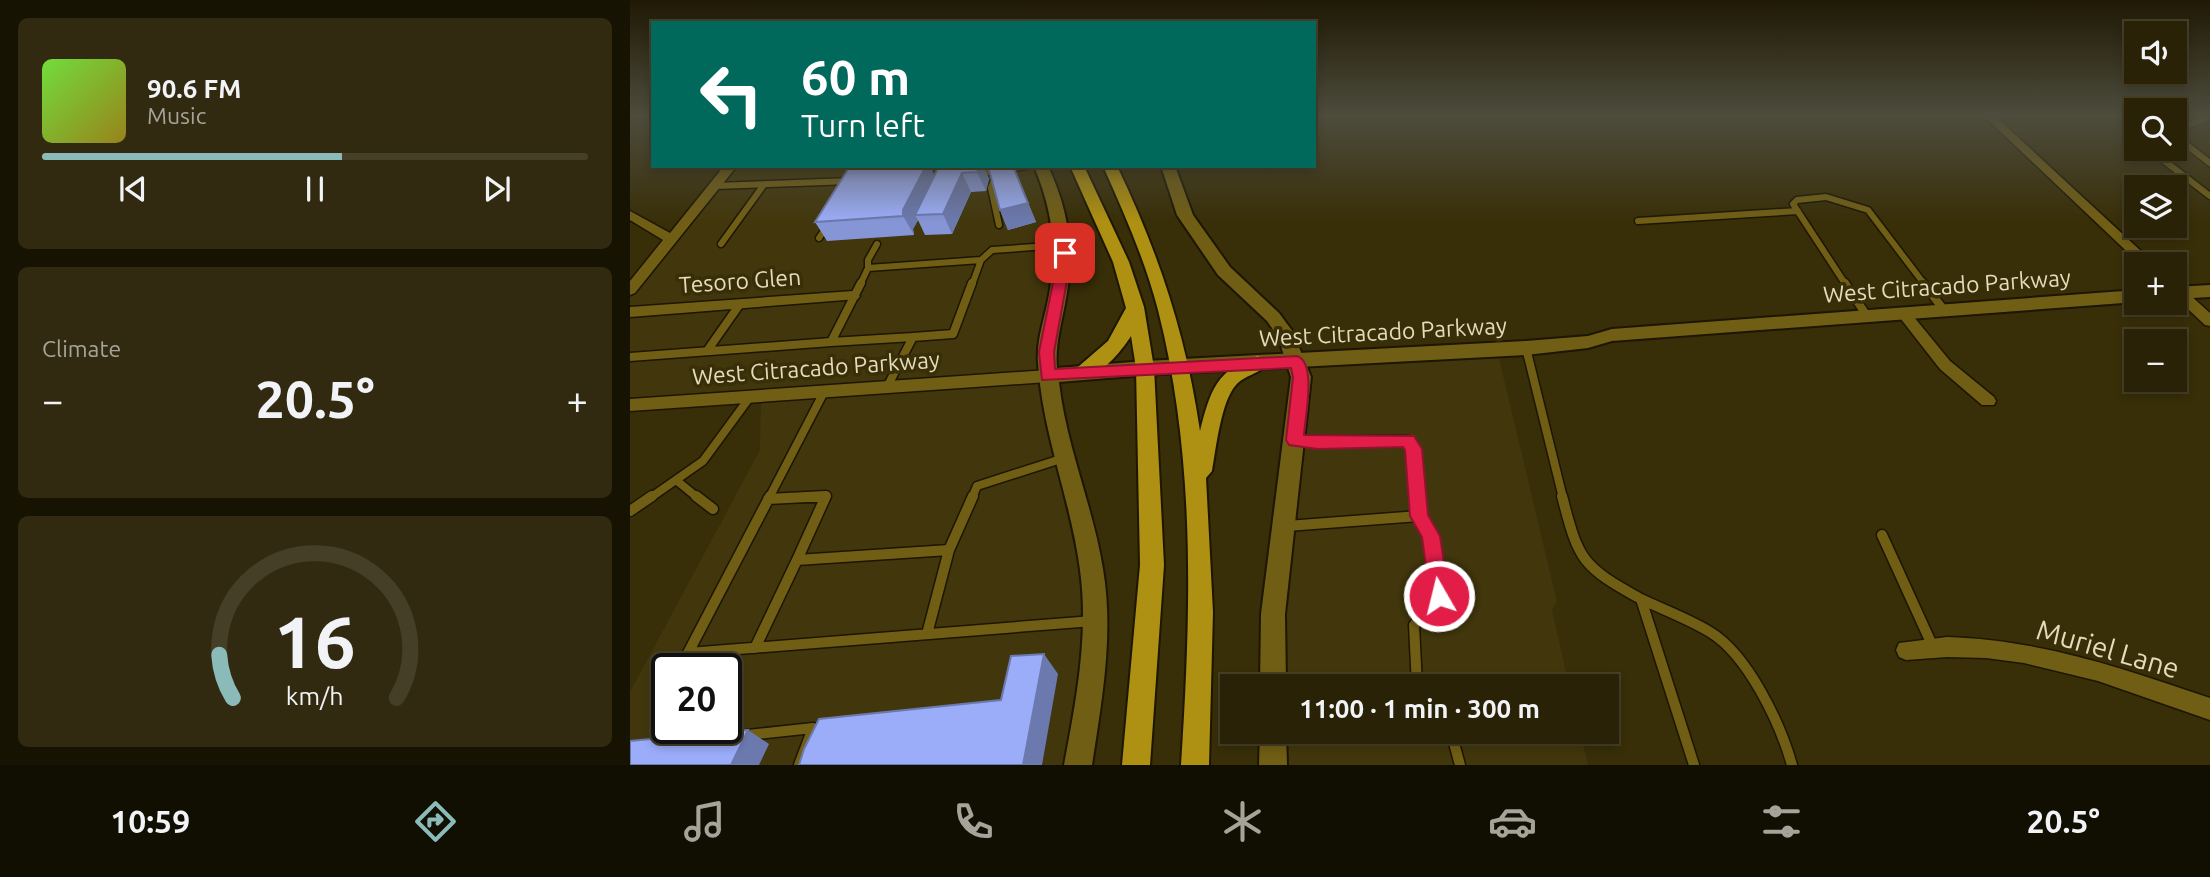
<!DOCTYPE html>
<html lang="en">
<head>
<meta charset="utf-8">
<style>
  :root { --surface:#2a2206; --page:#322a10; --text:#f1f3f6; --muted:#a5a49b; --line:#463f28; --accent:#8bbbb9 }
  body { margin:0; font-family:Ubuntu,sans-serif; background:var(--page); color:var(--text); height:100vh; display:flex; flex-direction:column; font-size:26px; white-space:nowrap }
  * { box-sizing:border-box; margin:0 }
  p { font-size:23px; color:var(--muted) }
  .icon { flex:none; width:38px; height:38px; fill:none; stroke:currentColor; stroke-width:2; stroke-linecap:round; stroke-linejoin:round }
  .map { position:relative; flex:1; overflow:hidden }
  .panel { display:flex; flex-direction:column; gap:18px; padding:18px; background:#171303; width:630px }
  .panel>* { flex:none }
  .top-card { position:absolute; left:21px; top:21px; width:665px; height:147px; border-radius:0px; box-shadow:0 4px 10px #0003,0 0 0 2px var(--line); background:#00695c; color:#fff; overflow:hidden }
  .fabs { position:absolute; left:1494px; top:21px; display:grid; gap:14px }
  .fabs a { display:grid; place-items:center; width:63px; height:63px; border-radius:0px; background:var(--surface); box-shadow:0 4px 10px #0003,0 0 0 2px var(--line); font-size:35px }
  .speed { position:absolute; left:21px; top:653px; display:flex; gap:14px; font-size:35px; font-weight:700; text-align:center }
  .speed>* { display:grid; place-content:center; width:91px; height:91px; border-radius:50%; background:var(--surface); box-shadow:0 4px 10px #0003,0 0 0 2px var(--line); line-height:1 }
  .speed .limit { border:4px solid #111; border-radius:10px; background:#fff; color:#111 }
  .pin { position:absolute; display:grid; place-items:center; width:60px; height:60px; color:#fff; margin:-30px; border-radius:14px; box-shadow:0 4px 10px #0006 }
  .me { position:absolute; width:77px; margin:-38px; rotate:352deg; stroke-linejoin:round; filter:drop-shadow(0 0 5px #0008) }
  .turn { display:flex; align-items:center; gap:24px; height:147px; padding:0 35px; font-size:32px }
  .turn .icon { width:91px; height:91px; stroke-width:2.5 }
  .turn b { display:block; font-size:49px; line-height:60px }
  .big { font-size:52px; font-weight:600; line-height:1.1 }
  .panel .widget { flex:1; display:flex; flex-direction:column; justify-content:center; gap:10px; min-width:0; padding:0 24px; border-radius:10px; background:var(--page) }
  .panel .dial { align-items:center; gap:0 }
  .dial svg { height:182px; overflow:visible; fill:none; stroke:var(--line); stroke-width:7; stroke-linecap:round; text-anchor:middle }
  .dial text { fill:var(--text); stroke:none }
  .song { display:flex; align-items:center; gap:21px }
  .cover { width:84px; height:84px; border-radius:10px; background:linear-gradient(135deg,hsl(100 70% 55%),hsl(50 70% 35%)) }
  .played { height:7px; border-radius:4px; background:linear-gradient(90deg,var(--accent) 55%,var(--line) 55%) }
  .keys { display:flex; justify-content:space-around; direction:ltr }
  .heat { display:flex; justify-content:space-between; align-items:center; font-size:38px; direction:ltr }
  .trip { position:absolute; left:590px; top:674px; width:399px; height:70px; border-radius:0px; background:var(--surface); box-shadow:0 4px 10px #0003,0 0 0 2px var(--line); font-weight:600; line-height:70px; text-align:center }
  .tabs { display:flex; height:112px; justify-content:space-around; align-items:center; background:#110e02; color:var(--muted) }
  .tabs .icon { width:49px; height:49px }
  .tabs .selected { color:var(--accent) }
  .tabs b { font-size:32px; color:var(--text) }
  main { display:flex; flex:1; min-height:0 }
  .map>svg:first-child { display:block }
  .built { fill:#42370c; fill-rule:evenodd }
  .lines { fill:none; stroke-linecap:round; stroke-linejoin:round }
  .service-far2-casing { stroke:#1c1603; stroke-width:9 }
  .service-far1-casing { stroke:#1c1603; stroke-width:11 }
  .service-casing { stroke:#1c1603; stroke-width:13 }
  .minor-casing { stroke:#1c1603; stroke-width:3 }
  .tertiary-casing { stroke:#1c1603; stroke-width:4 }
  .secondary-casing { stroke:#1c1603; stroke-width:4 }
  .trunk-casing { stroke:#1c1603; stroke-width:4 }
  .service-far2 { stroke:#715e15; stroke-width:6 }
  .service-far1 { stroke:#715e15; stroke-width:8 }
  .service { stroke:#715e15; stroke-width:10 }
  .minor { fill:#715e15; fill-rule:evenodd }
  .tertiary { fill:#715e15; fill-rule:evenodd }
  .secondary { fill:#715e15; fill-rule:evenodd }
  .trunk { fill:#ae9012; fill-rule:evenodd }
  .wall { fill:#8595d6; fill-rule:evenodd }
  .shaded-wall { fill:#6c79ae }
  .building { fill:#9badf9; stroke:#6c79ae; stroke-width:2 }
  .route { fill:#e11d48; stroke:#92132f; stroke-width:2 }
  .labels { text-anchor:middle; stroke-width:7; stroke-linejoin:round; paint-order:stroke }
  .street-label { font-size:23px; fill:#e5dbba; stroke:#382e08 }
  .near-street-label { font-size:28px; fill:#e5dbba; stroke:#382e08 }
</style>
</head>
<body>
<main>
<section class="panel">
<div class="widget">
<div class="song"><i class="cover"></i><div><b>90.6 FM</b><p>Music</p></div></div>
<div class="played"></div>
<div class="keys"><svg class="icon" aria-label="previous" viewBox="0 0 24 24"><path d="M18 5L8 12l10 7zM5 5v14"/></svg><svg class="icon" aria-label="pause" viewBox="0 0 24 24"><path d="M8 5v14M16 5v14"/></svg><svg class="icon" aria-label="next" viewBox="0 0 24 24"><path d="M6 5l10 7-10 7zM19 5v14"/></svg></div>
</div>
<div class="widget"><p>Climate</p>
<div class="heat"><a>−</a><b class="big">20.5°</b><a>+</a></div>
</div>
<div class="widget dial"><svg viewBox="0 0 100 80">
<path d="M14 69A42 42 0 1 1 86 69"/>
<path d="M14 69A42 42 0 0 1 8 50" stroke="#8bbbb9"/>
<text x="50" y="56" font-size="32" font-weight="700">16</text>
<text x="50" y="72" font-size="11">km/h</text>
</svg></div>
</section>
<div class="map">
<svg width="1580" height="765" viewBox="0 0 1580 765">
  <rect width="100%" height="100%" fill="#382e08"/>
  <!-- built -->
  <path class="built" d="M 101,166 L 411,166 L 429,212 L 416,354 L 458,544 L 448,765 L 0,765 L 0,692 L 130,450 L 131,397 L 0,405 L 0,290 ZM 37,668 L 96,668 L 96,728 L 37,728 Z
    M 867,350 L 927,602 L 922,610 L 939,686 L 643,686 L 667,362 Z
    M 643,732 L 950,732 L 958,765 L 643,765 Z"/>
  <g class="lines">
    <defs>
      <path id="service-far2" d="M 1507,126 L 1498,127 L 1498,132 L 1507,139
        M 1545,130 L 1574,119 L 1571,115
        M 1545,136 L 1580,163
        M 1519,149 L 1580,196
        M 346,174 L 396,166
        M 366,176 L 361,188 L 369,225
        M 85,186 L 221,181
        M 1008,221 L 1168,211
        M 189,238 L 198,225
        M 91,244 L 133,186
        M 238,268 L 238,260 L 247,244
        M 230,285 L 238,268 L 351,260
        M 342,285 L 351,260 L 362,250 L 432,245
        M 1216,285 L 1163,204 L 1167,200 L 1196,197 L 1238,210 L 1295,285"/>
      <path id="service-far1" d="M 231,283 L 201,342 L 283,337 L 257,387
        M 1215,283 L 1237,316
        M 1293,283 L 1314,310
        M 283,337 L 323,334 L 342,283
        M 896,348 L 933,498
        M 77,351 L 110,304
        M 0,357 L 201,342
        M 666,440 L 778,440 L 784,449 L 788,498
        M 46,480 L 68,498
        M 20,498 L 73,461 L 120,397
        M 139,498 L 194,392
        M 165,498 L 195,498
        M 342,498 L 347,486 L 434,458"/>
      <path id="service" d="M 66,496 L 83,509
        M 140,496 L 58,653 L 463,621
        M 787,496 L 789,516
        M 932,496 C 949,562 952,566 1011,599
        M 138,499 L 196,496 L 167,560 L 319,550 L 343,496
        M 0,511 L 22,496
        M 657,526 L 789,516 L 801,536 L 809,596 L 784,625 L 787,686
        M 1252,535 L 1303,647
        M 297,634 L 319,550
        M 125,648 L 167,560
        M 821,732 L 830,765
        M 117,735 L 183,728 L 169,765
        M 1064,765 L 1011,599 C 1034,610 1059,619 1080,632 C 1118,655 1150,723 1162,765"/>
      <path id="minor" d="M 1353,115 L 1364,115 L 1525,264 L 1510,264 Z
        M 94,166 L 107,166 L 5,293 L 0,295 L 0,281 L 33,240 L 0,220 L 0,211 L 40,233 Z
        M 1545,284 L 1550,286 L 1580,313 L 1580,326 L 1575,325 L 1545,297 Z
        M 223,291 L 230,296 L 228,299 L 0,317 L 0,307 Z
        M 1274,309 L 1279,311 L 1320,361 L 1364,397 L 1366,401 L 1364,405 L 1352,405 L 1310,369 L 1267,314 Z
        M 418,370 L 426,376 L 418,382 L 0,411 L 0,399 Z
        M 1317,637 C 1411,640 1492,668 1580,698 L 1580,720 L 1468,681 L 1394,663 L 1356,658 L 1317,657 L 1276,660 L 1269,657 L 1266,650 L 1269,643 Z"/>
      <path id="tertiary" d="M 404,166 L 418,166 C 440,214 445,253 435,304 C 431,325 425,346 427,368 L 515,361 L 524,368 L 515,375 L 429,382 C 436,446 463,506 473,569 C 484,634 472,700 462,765 L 434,765 C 446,701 459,635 450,570 C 441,500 412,433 408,363 C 406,342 414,320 418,300 C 428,251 423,212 404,166 Z
        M 531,166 L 545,166 L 563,215 L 600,267 L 649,313 L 663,332 L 681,377 L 655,614 L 656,686 L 630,686 L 631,614 L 661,377 L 648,337 L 637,321 L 588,275 L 547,215 Z
        M 630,732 L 656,732 L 657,765 L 629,765 Z"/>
      <path id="secondary" d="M 1580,285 L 1580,297 L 1545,299 L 1545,287 Z
        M 1507,290 L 1507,302 L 982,341 L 958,348 L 896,355 L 515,375 L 506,368 L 515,361 L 896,341 L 958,336 L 982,329 Z"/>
      <path id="trunk" d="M 440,166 L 454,166 L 499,262 L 514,307 L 524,368 L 534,565 L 520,765 L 492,765 L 510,565 L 506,368 L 501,336 C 491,352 465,384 444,378 L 441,373 L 478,341 L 496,308 L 483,262 Z
        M 473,166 L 487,166 C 529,254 556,335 570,431 C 580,392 586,369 628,356 L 637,363 C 631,374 614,375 606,385 C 591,401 586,449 582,471 L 576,478 L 583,612 L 579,765 L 551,765 C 561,613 566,459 528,310 C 515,260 494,213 473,166 Z"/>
    </defs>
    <!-- service-far2 casing -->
    <use href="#service-far2" class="service-far2-casing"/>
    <!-- service-far1 casing -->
    <use href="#service-far1" class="service-far1-casing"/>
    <!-- service casing -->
    <use href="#service" class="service-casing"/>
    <!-- minor casing -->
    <use href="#minor" class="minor-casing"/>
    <!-- tertiary casing -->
    <use href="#tertiary" class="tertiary-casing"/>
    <!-- secondary casing -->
    <use href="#secondary" class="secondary-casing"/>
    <!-- trunk casing -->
    <use href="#trunk" class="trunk-casing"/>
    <!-- service-far2 -->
    <use href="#service-far2" class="service-far2"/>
    <!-- service-far1 -->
    <use href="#service-far1" class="service-far1"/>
    <!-- service -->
    <use href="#service" class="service"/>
    <!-- minor -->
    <use href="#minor" class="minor"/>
    <!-- tertiary -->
    <use href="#tertiary" class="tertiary"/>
    <!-- secondary -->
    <use href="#secondary" class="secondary"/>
    <!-- trunk -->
    <use href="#trunk" class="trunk"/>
  </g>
  <!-- wall -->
  <path class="wall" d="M 220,166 L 383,166 L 406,222 L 378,230 L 370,210 L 360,168 L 354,168 L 359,179 L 356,191 L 341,192 L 322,234 L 295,235 L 288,220 L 283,229 L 284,235 L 197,241 L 185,222 ZM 302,170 L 307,170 L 304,176 Z"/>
  <!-- shaded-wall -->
  <path class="shaded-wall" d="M 296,166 L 300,166 L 307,181 L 285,215 L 288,220 L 283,229 L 284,235 L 273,216 L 273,210 Z
    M 349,166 L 353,166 L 359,179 L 356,191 L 347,172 Z
    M 332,173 L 341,192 L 322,234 L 313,214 Z
    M 398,203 L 406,222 L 378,230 L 370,210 Z
    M 414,654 L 428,674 L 412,765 L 393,765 Z
    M 118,730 L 139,744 L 129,765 L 101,765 Z"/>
  <!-- building -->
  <path class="building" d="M 220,166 L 296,166 L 273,210 L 273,216 L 185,222 Z
    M 309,166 L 349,166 L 347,172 L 332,173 L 313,214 L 285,215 Z
    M 360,166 L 383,166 L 398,203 L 370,210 L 359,170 Z
    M 414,654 L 393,765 L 169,765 L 174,749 L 189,719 L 371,700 L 381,656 Z
    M 118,730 L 101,765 L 0,765 L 0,741 Z"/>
  <!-- sky -->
  <linearGradient id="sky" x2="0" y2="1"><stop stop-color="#1f1904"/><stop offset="0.52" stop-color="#4d4c3d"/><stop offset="1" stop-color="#4d4c3d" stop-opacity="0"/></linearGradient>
  <rect width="1580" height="222" fill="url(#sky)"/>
  <!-- route -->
  <path class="route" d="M 435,249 L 442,253 L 424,352 L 425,369 L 667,356 C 687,362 675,418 674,435 L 784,436 L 792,449 L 798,515 L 810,536 L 819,596 L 816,602 L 809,605 L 802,602 L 800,596 L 792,537 L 780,516 L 775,450 L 773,447 L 688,449 L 659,445 L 656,440 L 663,377 L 661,368 L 412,380 L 409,352 L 429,253 Z"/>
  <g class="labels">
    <!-- street labels -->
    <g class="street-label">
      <text transform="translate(110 281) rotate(-4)" y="8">Tesoro Glen</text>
      <text transform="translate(1317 286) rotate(-4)" y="8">West Citracado Parkway</text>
      <text transform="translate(753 332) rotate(-3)" y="8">West Citracado Parkway</text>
      <text transform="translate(186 368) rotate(-4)" y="8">West Citracado Parkway</text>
    </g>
    <!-- near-street labels -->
    <g class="near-street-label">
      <text transform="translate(1478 649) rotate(16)" y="10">Muriel Lane</text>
    </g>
  </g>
</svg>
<div class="fabs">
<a><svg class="icon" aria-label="sound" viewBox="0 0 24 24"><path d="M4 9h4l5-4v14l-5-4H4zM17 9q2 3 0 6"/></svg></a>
<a><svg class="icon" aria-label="search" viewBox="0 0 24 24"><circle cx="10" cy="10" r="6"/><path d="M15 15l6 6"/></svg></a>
<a><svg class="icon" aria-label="layers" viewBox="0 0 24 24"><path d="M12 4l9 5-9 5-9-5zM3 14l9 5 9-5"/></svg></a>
<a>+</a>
<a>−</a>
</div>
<div class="speed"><div class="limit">20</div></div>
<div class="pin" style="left:435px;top:253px;background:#d93025"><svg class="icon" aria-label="arrive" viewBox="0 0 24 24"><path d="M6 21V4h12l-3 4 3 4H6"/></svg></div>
<svg class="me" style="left:809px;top:596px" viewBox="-20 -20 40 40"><circle r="17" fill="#e11d48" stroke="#fff" stroke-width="3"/><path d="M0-11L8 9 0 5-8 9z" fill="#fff"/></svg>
<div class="trip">11:00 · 1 min · 300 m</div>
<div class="top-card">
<div class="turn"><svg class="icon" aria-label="left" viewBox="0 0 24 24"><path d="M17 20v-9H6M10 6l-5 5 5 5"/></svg><div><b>60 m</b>Turn left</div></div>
</div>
</div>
</main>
<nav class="tabs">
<b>10:59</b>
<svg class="icon selected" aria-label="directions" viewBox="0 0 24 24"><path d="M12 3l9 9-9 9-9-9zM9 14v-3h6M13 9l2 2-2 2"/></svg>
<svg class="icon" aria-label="music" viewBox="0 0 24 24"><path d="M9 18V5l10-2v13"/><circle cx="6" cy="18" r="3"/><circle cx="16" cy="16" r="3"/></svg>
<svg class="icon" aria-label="phone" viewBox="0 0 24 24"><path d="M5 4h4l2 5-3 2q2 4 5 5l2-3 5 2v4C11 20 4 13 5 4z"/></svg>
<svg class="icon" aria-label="climate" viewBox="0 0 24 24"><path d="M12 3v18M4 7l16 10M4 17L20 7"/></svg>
<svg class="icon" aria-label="car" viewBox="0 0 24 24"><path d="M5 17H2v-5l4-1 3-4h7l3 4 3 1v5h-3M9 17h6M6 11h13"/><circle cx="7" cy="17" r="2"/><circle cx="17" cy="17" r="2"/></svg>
<svg class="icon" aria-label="filters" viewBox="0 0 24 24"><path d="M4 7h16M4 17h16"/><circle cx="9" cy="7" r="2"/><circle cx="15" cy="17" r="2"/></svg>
<b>20.5°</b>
</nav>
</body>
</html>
